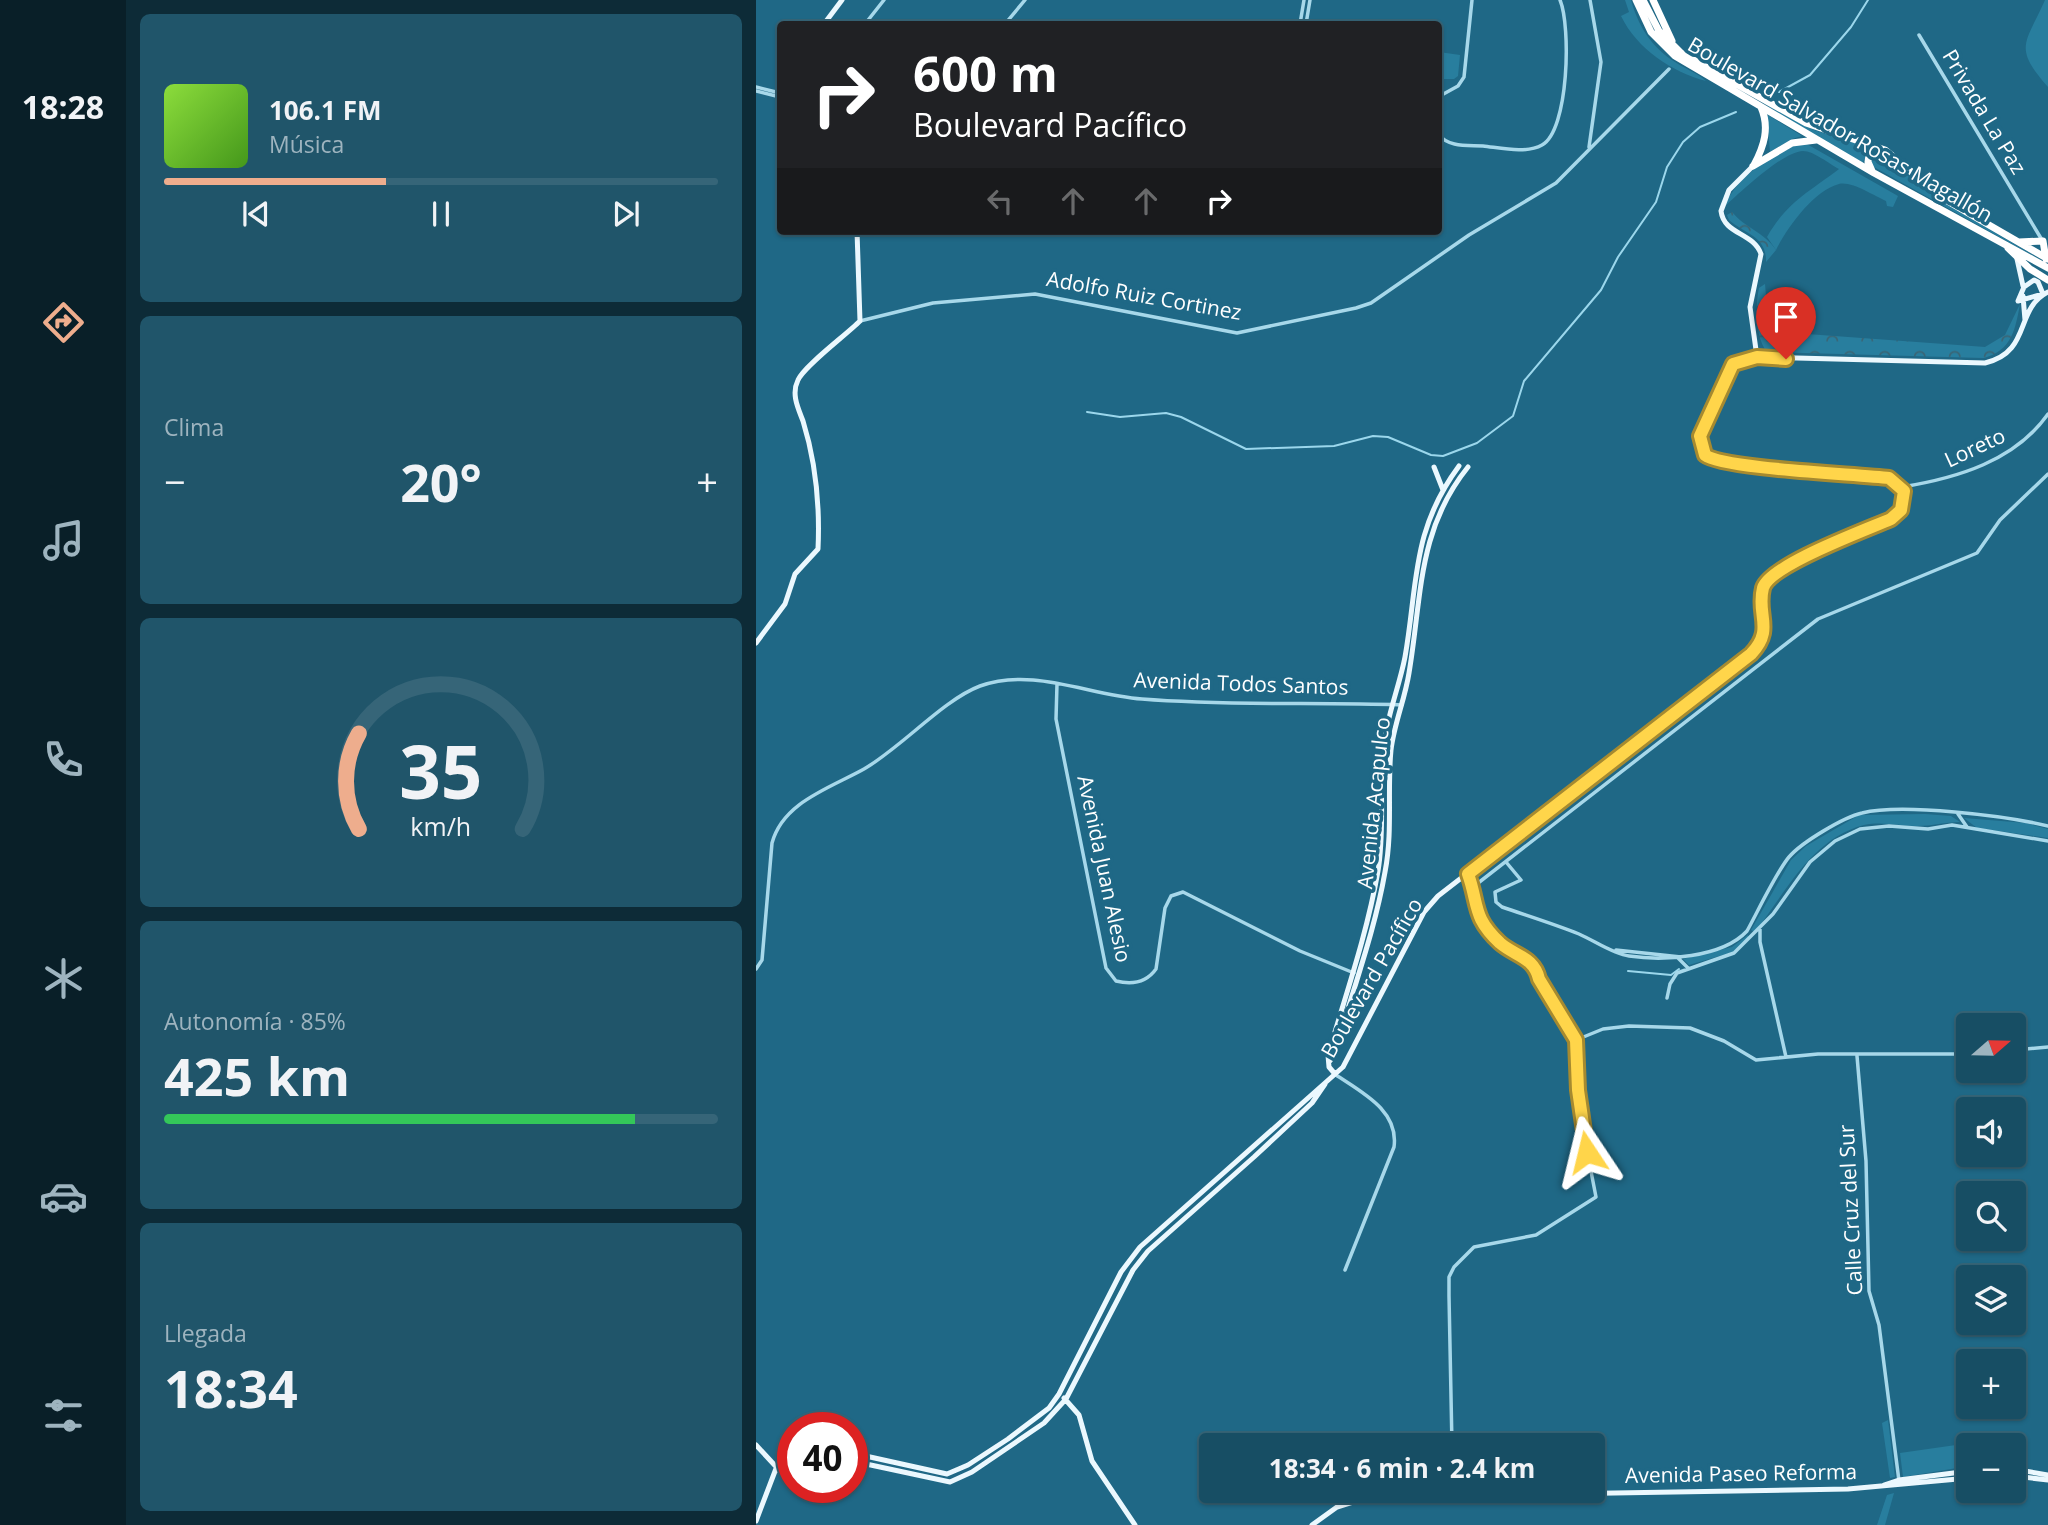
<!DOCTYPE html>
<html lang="es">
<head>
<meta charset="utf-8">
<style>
  :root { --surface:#174e64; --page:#20556a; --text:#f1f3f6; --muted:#9eb4bf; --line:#366578; --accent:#eead8d }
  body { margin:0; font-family:"Open Sans",sans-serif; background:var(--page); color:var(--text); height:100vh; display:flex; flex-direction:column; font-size:26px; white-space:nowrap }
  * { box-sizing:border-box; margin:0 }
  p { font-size:23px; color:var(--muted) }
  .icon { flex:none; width:38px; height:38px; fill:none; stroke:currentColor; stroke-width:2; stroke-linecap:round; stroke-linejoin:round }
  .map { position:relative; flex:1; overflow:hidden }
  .side { display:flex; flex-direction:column; gap:14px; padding:14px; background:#0d2b37; width:630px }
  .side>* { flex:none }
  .guide { position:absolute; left:21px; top:21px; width:665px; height:214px; border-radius:7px; box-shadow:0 2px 5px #0004,0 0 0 2px var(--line); background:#202124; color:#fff; overflow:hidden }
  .needle { width:46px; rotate:70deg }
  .tools { position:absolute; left:1200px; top:1013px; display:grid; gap:14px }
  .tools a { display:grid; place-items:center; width:70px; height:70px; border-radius:7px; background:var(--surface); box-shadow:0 2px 5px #0004,0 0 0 2px var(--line); font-size:35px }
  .speed { position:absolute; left:21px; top:1412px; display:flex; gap:14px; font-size:35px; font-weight:700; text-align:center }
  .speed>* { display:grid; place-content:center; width:91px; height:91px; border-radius:50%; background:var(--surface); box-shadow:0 2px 5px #0004,0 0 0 2px var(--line); line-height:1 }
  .speed .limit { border:10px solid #d22; background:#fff; color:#111 }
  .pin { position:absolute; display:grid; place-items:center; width:60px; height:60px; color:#fff; margin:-72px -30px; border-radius:50% 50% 50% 0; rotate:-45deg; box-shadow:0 0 7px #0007 }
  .pin .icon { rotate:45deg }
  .me { position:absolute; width:77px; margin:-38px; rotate:350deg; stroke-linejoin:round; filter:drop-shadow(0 0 5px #0008) }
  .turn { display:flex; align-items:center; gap:24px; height:147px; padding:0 21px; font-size:32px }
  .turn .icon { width:91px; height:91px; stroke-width:2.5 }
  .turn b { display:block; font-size:49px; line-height:60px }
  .lanes { display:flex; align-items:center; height:66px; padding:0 21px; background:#0003; justify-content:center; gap:35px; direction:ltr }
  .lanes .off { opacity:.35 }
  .big { font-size:52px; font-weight:700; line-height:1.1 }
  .side .widget { flex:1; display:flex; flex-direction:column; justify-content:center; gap:10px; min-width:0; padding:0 24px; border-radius:10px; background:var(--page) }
  .side .dial { align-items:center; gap:0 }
  .dial svg { height:182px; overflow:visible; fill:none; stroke:var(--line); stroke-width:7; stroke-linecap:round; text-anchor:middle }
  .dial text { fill:var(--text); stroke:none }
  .song { display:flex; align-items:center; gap:21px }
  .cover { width:84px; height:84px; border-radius:10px; background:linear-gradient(135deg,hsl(90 70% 55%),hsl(100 70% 35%)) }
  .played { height:7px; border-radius:4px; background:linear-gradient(90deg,var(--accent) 40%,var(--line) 40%) }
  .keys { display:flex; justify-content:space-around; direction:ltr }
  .heat { display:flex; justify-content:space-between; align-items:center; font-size:38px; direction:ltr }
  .charge { height:10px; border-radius:5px; background:linear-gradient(90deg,#34c759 85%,var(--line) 0) }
  .trip { position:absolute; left:443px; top:1433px; width:406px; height:70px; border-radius:7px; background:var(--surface); box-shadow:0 2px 5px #0004,0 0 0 2px var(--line); font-weight:700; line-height:70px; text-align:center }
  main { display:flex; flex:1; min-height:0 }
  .tabs { display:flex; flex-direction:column; width:126px; justify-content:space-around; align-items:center; background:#091f28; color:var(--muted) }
  .tabs .icon { width:49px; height:49px }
  .tabs .selected { color:var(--accent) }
  .tabs b { font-size:32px; color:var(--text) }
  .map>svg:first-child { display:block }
  .green { fill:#287e9e }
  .forest { fill:url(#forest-crowns) }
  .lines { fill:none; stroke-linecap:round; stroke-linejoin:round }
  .stream { stroke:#9bd7ec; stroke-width:2 }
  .minor { stroke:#a7d8ea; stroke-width:3.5 }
  .major { stroke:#ebf8fe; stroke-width:5 }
  .highway { stroke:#fff; stroke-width:7 }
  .route-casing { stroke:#a68a30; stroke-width:18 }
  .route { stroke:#ffd54a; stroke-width:12 }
  .labels { text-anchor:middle; stroke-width:7; stroke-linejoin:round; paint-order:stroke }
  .street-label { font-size:21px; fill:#fff; stroke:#1f6886 }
</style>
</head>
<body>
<main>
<nav class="tabs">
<b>18:28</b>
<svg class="icon selected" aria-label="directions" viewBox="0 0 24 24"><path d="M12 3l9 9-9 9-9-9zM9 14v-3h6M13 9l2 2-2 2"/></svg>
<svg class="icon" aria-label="music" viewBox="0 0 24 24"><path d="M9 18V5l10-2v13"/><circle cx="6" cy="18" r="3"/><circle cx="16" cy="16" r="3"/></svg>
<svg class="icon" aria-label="phone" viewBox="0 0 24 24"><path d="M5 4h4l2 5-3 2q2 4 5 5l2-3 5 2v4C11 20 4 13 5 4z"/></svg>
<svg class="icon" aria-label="climate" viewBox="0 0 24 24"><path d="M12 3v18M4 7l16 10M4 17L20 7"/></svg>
<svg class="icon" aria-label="car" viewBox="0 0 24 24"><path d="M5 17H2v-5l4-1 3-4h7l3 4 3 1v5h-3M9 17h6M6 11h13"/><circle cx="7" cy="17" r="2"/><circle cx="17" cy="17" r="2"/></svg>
<svg class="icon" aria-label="filters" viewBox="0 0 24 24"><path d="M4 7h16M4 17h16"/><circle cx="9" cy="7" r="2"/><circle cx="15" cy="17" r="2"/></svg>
</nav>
<section class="side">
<div class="widget">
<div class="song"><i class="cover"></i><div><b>106.1 FM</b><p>Música</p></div></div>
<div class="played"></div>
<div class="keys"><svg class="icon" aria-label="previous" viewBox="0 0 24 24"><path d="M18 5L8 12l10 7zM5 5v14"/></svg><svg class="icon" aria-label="pause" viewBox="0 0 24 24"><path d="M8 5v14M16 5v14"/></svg><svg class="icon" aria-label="next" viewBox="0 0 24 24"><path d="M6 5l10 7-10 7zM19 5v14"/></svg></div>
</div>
<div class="widget"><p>Clima</p>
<div class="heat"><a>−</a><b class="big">20°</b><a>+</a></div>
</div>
<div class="widget dial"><svg viewBox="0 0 100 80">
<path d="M14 69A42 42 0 1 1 86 69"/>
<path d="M14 69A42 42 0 0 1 14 27" stroke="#eead8d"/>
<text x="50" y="56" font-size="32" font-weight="700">35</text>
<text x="50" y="72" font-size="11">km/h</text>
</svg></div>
<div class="widget"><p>Autonomía · 85%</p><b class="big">425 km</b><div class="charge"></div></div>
<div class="widget"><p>Llegada</p><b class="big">18:34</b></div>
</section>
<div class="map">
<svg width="1292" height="1525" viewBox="0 0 1292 1525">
  <defs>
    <pattern id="forest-crowns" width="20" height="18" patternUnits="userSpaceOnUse" patternTransform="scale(1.75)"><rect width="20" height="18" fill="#287e9e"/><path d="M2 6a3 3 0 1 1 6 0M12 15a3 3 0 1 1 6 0" fill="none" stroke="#3a6575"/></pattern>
  </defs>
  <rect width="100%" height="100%" fill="#1f6886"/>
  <!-- green -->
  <path class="green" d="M 869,0 L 875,0 C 882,25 894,45 916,60 C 927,68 940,72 950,81 C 916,72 881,49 865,16 L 873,12 Z
    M 1289,0 L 1292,0 L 1292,87 C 1257,47 1269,45 1289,0 Z
    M 683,52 L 704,55 L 702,76 L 698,79 L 683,79 Z
    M 1005,102 L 1058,130 L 1126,152 L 1110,156 L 1106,164 Z
    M 1011,115 L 1012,115 L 1046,136 L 1036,139 L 1014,152 Z
    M 1049,143 L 1142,196 L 1137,207 L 1131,206 L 1130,201 C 1118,196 1096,181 1083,184 C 1058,190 1031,228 1020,250 L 1011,237 C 1031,202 1053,192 1083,169 C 1073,164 1058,151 1047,151 C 1026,152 985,192 969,206 C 976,182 1024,144 1049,143 Z
    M 1124,155 L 1185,201 L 1292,264 L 1116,166 L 1116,156 Z
    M 1169,814 L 1195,816 L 1204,822 C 1189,822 1176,826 1161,826 C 1144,826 1125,821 1108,825 C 1056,838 1029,893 999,932 L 995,930 L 1035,860 L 1050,846 L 1103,815 Z
    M 1208,818 L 1270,823 L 1292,829 L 1292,838 L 1221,828 Z
    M 992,935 L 992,939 L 977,952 L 933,965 L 927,959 L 976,947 Z
    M 1132,1420 L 1139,1477 L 1134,1478 L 1126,1423 Z
    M 1214,1443 L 1213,1466 L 1147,1477 L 1144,1453 Z
    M 1138,1493 L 1129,1525 L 1121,1525 L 1131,1495 Z"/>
  <!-- forest -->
  <path class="forest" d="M 976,212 C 989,228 1008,232 1020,250 L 1010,262 C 1011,236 989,234 973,220 L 971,215 Z
    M 1009,284 L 1012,320 L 1021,338 L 1033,329 L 1037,333 L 1229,347 L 1249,335 L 1264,304 C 1259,330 1256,350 1228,358 L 1011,352 C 999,337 999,307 1003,288 Z"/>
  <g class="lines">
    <!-- stream -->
    <path class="stream" d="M 1023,92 L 1054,75 L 1095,27 L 1112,0
      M 331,412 L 364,417 L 410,413 L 425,417 L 490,449 L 578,446 L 617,436 L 632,437 L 675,455 L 687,456 L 721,443 L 757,416 L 768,381 L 845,290 L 862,257 L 900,202 L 911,167 L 927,142 L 944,127 L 980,112
      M 872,971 L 915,975 L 923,969"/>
    <!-- minor -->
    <path class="minor" d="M 109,24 L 128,0
      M 249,24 L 269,0
      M 544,24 L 548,0
      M 550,24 L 554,0
      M 1163,35 L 1286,240
      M 0,87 L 24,93
      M 0,91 L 24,97
      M 682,97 L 702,86 L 708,77 L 716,0
      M 682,134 C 693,148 712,145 727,146 C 745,148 770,154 786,145 C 813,130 815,26 804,0
      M 833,147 L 845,62 L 834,0
      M 104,321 L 177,303 L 279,294 L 481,333 L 600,308 L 615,303 L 713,235 L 800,183 L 913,69
      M 1146,487 C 1201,478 1259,461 1292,414
      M 301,684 L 300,719 L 350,968 L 360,981 C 376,985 390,983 400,969 L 409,908 L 415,896 L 427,892 L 544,951 L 598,973
      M 1202,814 L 1211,827
      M 750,862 L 765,880 L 739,892 L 740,902 L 746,907 C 772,916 798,924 823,934 C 839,941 857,954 873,956 C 907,961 966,958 991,931 C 1001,913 1021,871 1033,857 C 1046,842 1088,817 1106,813 C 1146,803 1251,816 1292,826
      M 717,887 L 1062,619 L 1221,553 L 1244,520 L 1292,474
      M 1004,929 L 1004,942 L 1030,1057
      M 860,950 L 925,957
      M 921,957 L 932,968
      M 0,969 L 6,960 L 16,843 C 27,802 74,788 108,769 C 146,747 187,700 224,686 C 277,667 332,695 386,699 C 472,706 559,702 646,705
      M 911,998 L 914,984 L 921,973 L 978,953 L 1017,914 L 1054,862 L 1079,841 L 1104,829 L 1133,826 L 1172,829 L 1196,825 L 1292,841
      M 820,1040 L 847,1029 L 873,1026 L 934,1028 L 968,1041 L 1000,1060 L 1062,1054 L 1213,1054
      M 1258,1050 L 1292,1047
      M 1101,1056 L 1110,1161 L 1113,1291 L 1123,1325 L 1143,1481
      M 580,1075 C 607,1093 643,1111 638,1147 L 589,1270
      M 696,1446 L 693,1296 L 693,1277 L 698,1267 L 718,1247 L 780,1235 L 840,1197 L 825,1120 L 820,1040 L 783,979 C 777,954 741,945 725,922 C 715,907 718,890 712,874"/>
    <!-- major -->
    <path class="major" d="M 68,24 L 86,0
      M 997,166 L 973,190 L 965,211 C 968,235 997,232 1005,254 L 994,307 L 1001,357
      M 1261,259 L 1267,286
      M 1278,280 L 1282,282 L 1287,294 L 1262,301 L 1268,287 Z
      M 1267,296 L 1269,320
      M 678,467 L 687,490
      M 0,643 L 29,604 L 39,574 L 62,549 C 64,506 60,463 47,421 C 42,408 35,394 42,380 C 48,366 90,335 104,321 L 101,231
      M 573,1062 L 578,1056 C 595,994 618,935 629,872 C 637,831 631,791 635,750 C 638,724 649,699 653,673 C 666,597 661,530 712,467
      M 579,1074 L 573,1067 L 572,1055 C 590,994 611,934 622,871 C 629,830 623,790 627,750 C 630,718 643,688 649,657 C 662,583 655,531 703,466
      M 308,1398 L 323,1415 L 336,1461 L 379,1525
      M 0,1445 L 25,1472
      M 96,1453 L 191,1474 L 212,1465 L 252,1439 L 293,1408 L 303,1394 L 365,1272 L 384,1247 L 587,1067 L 668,912 L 682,896 L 995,654 C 1023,624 987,586 1029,566 L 1135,519 L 1145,510 L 1148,491 L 1133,478 L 989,464 L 952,457 L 944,445 L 944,436 L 977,364 L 986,359 L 1001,357 L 1229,363 C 1276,352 1258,309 1292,292
      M 96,1461 L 194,1482 L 216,1472 L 288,1423 L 310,1399 L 377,1270 L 392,1251 L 498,1157 L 556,1103 L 569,1084
      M 1258,1469 L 1292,1475
      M 24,1472 L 37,1466
      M 1258,1476 L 1292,1480
      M 1128,1485 L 1143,1480 L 1213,1471
      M 0,1521 L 21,1466 L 37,1454
      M 556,1525 L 581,1507 L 613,1497 L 1092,1489 L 1213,1478"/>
    <!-- highway -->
    <path class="highway" d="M 880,0 L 895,32 L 919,56 L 1118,173 L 1292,268
      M 887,0 L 903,31 L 925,53 L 1050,123 L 1129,150 L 1188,199 L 1292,259
      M 897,0 L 916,41
      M 998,165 C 1008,146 1014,128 1005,107
      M 997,166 L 1036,143 L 1060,140
      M 1116,171 L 1112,162 L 1113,155 L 1119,152 L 1132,155
      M 1263,242 L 1287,241 L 1290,259
      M 1252,248 L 1274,269 L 1292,280"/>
  </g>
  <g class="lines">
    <defs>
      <path id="route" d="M 831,1152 L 822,1090 L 820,1040 L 783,979 C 778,957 759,956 744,943 C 716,917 723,905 712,874 L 995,654 C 1019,629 1000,615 1007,588 C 1014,565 1110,530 1135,519 L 1145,510 L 1148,491 L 1133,478 C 1101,474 967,469 949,455 L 944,436 L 977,364 L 1001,357 L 1030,359"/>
    </defs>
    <!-- route casing -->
    <use href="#route" class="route-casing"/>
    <!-- route -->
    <use href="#route" class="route"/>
  </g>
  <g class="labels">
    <!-- street labels -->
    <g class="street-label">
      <text transform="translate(1228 112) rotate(59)" y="7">Privada La Paz</text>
      <text transform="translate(1084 130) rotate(30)" y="7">Boulevard Salvador Rosas Magallón</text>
      <text transform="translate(388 296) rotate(10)" y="7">Adolfo Ruiz Cortinez</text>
      <text transform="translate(1219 448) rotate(-25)" y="7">Loreto</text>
      <text transform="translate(485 684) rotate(2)" y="7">Avenida Todos Santos</text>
      <text transform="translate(618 803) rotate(-84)" y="7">Avenida Acapulco</text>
      <text transform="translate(348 869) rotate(78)" y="7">Avenida Juan Alesio</text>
      <text transform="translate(616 978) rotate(-60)" y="7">Boulevard Pacífico</text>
      <text transform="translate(1095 1210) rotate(-93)" y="7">Calle Cruz del Sur</text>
      <text transform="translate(985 1474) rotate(-1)" y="7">Avenida Paseo Reforma</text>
    </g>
  </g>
</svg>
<div class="tools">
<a><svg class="needle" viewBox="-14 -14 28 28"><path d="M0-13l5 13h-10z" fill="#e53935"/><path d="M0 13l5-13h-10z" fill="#9eb4bf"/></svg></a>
<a><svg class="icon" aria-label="sound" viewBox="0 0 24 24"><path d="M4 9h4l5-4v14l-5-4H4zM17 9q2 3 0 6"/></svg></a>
<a><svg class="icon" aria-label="search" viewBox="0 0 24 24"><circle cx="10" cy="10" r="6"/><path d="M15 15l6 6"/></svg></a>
<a><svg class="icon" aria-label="layers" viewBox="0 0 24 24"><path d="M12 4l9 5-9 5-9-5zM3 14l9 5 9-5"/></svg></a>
<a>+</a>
<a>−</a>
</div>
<div class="speed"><div class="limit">40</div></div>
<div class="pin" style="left:1030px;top:359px;background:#d93025"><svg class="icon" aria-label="arrive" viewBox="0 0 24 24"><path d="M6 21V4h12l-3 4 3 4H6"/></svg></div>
<svg class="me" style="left:831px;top:1152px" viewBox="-20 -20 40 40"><path d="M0-17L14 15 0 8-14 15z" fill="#ffd54a" stroke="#fff" stroke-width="4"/></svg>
<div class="trip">18:34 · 6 min · 2.4 km</div>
<div class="guide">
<div class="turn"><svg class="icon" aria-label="right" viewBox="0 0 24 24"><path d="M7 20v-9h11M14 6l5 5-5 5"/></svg><div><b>600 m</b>Boulevard Pacífico</div></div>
<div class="lanes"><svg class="icon off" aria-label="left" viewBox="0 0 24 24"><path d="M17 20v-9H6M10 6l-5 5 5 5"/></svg><svg class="icon off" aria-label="ahead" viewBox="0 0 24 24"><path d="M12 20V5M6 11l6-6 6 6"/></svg><svg class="icon off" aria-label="ahead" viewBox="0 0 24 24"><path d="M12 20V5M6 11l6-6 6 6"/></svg><svg class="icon" aria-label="right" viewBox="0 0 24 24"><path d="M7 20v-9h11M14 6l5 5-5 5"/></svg></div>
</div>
</div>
</main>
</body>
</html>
